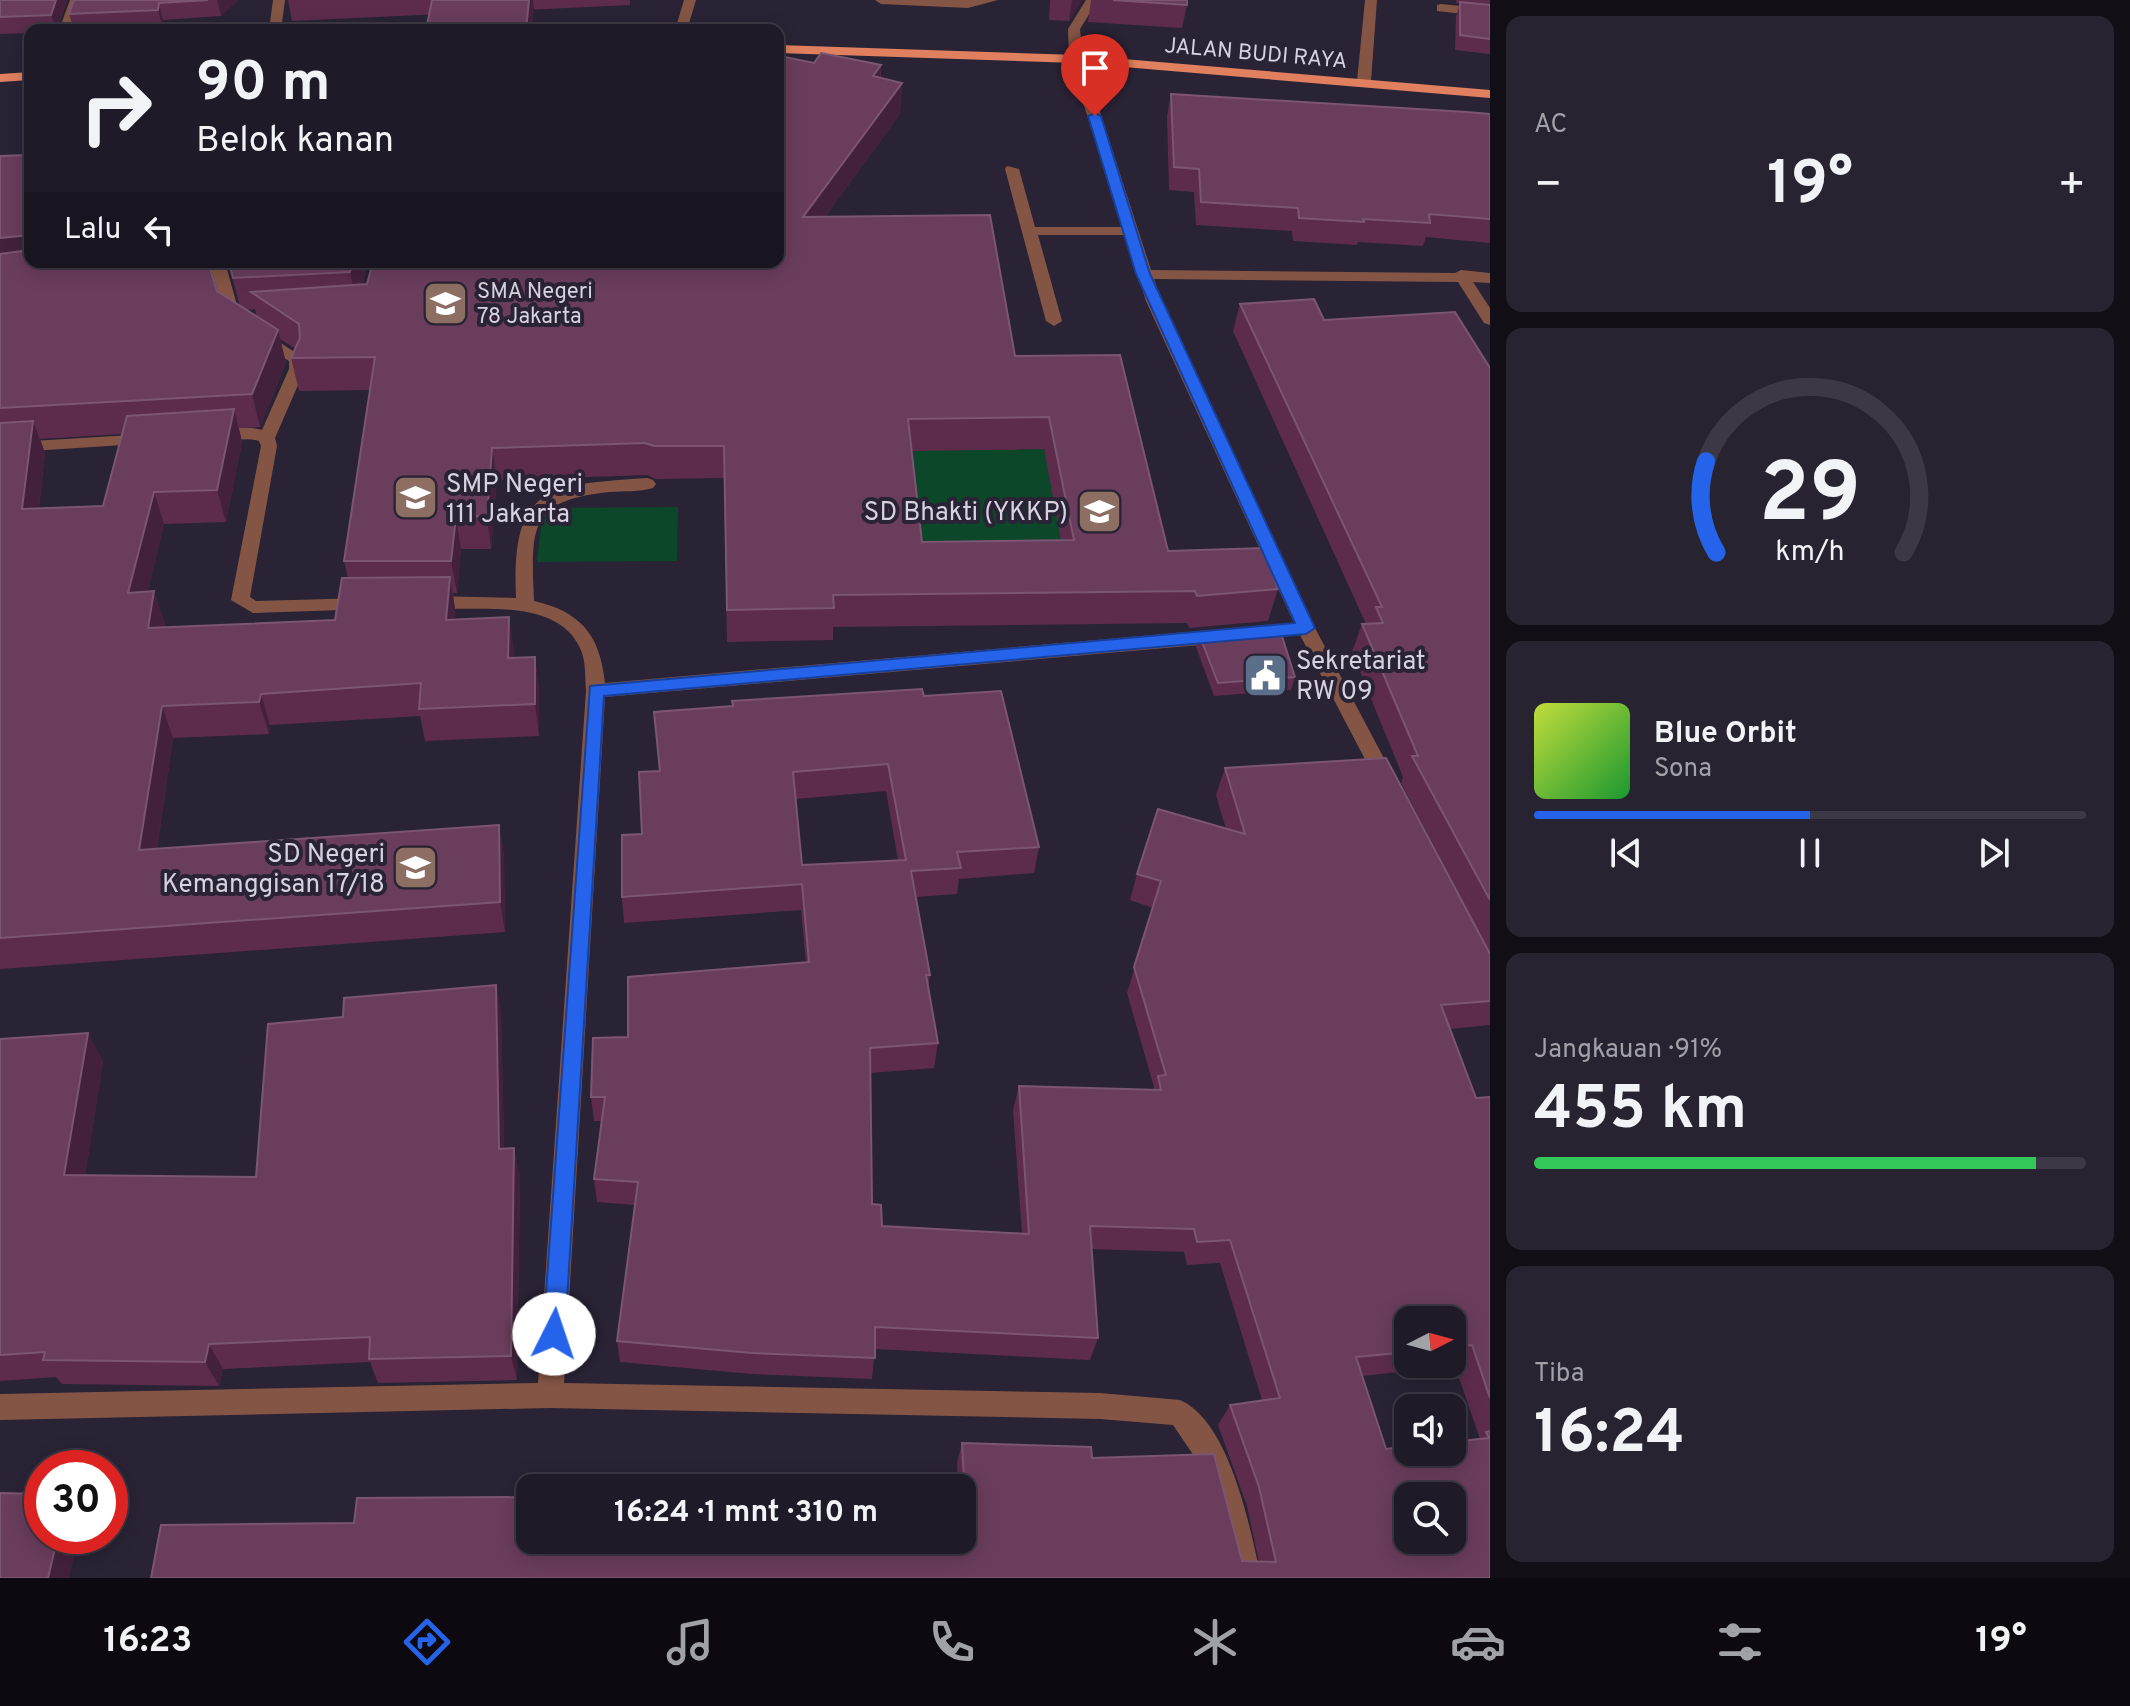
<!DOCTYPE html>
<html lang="id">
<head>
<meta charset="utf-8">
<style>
  :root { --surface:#1f1a28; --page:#272330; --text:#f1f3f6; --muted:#a1a1a8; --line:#3c3845; --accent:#2563eb }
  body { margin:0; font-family:Overpass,sans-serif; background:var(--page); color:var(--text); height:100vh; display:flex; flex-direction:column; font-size:30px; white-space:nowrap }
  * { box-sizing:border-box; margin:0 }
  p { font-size:26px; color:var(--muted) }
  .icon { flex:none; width:44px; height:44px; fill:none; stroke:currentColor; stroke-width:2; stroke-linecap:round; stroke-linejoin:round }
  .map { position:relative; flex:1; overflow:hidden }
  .panel { display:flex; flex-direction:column; gap:16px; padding:16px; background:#110e16; width:640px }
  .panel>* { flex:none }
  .top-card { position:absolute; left:24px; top:24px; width:760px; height:244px; border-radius:16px; box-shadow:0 4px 20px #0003,0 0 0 2px var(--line); background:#1f1a28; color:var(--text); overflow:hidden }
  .needle { width:52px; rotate:84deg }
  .buttons { position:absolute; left:1394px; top:1306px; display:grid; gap:16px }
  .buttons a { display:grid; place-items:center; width:72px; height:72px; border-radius:16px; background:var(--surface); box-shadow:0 4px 20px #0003,0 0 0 2px var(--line); font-size:40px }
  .speed { position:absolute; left:24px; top:1450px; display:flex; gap:16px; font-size:40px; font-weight:700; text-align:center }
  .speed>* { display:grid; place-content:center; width:104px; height:104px; border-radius:50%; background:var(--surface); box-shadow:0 4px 20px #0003,0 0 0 2px var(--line); line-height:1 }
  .speed .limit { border:12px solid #d22; background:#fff; color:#111 }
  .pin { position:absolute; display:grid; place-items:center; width:68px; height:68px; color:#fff; margin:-82px -34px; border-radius:50% 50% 50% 0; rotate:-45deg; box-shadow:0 0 8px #0007 }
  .pin .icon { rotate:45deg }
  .me { position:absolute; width:88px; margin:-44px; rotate:4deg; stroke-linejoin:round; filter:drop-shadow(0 0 6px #0008) }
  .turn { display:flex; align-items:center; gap:28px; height:168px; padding:0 40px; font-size:36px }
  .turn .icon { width:104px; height:104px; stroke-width:2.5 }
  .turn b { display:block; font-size:56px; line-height:68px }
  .then { display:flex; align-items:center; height:76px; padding:0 40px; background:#0003; gap:16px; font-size:30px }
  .big { font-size:60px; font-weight:700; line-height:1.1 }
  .panel .tile { flex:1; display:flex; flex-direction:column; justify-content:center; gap:12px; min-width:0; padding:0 28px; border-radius:16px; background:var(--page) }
  .panel .dial { align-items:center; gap:0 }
  .dial svg { height:208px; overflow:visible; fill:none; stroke:var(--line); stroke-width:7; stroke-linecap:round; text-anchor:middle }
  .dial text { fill:var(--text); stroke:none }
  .song { display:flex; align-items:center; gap:24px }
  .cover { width:96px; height:96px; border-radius:12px; background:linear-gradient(135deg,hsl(70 70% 55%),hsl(130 70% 35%)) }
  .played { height:8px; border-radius:4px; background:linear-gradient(90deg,var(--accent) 50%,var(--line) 50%) }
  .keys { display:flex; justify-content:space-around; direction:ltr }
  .heat { display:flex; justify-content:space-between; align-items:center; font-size:44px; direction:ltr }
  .charge { height:12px; border-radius:6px; background:linear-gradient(90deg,#34c759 91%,var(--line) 0) }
  .trip { position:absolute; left:516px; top:1474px; width:460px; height:80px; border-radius:16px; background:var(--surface); box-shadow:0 4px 20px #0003,0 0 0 2px var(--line); font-weight:700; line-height:80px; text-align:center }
  .tab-bar { display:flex; height:128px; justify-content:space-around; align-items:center; background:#0c0a10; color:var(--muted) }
  .tab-bar .icon { width:56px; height:56px }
  .tab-bar .selected { color:var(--accent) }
  .tab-bar b { font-size:36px; color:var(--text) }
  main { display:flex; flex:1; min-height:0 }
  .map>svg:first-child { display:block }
  .green { fill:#0c472a }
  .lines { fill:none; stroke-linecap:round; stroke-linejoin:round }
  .minor { fill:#845545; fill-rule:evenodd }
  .major { fill:#e0805f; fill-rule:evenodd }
  .wall { fill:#5d2c4d; fill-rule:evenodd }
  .shaded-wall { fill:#43213d }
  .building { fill:#6a3d5d; stroke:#7b5571; stroke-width:2; fill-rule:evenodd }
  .route { fill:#2563eb; stroke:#184099; stroke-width:2 }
  .labels { text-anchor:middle; stroke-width:8; stroke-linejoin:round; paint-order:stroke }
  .far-street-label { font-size:22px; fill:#d6d2df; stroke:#292335 }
  .far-poi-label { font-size:22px; fill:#d6d2df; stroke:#292335; text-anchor:start }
  .poi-label { font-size:26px; fill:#d6d2df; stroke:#292335; text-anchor:start }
</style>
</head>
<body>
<main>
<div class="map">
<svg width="1490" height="1578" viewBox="0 0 1490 1578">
  <rect width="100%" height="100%" fill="#292335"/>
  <!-- green -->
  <path class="green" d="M 1044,449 L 1068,572 L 919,574 L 905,451 Z
    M 678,507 L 677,561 L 537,562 L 543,508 Z"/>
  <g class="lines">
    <!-- minor -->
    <path class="minor" d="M 70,0 L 82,0 L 71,30 L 59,30 Z
      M 273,0 L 285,0 L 281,30 L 269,30 Z
      M 684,0 L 696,0 L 687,30 L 675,30 Z
      M 875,0 L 998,0 L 968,8 L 881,4 Z
      M 1086,0 L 1098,0 L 1080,29 L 1083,59 L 1151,270 L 1455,273 L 1461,270 L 1490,273 L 1490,283 L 1473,282 L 1490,308 L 1490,325 L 1484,323 L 1458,282 L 1154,279 L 1162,301 L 1315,628 L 1396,781 L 1393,786 L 1379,786 L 1300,635 L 1254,640 L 1245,633 L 1254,626 L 1294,623 L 1146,301 L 1125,235 L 1038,235 L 1062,321 L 1054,326 L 1046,321 L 1005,169 L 1007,166 L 1019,169 L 1035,227 L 1123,227 L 1069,59 L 1068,29 Z
      M 1365,0 L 1377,0 L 1371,81 L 1364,85 L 1357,81 Z
      M 1441,4 L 1490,9 L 1490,17 L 1437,11 L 1437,5 Z
      M 209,262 L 225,262 L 240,316 L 305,359 L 305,369 L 275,438 L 277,446 L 250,597 L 256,601 L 365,598 L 374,604 L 371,609 L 253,613 L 231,600 L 261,446 L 259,441 C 243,435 220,447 208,435 C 219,425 248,426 262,430 L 289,369 L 289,361 L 227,321 Z
      M 148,434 L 156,439 L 154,443 L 0,453 L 0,443 Z
      M 647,478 L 653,480 L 656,484 L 653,488 C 639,492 624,491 610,492 C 528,500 531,528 534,601 C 582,612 600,636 605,683 L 1223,629 L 1232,636 L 1223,643 L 605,697 L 564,1383 L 1100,1393 L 1180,1400 C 1230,1421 1251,1531 1261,1578 L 1233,1578 L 1209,1478 L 1173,1425 L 1100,1419 L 550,1408 L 0,1420 L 0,1394 L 538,1383 L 586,691 C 585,677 586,660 580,648 C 551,585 435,622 420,602 L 429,596 L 516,598 C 511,485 547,485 647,478 Z"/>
    <!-- major -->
    <path class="major" d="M 778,45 L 1076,55 L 1490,90 L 1490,98 L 1076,63 L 778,53 Z
      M 30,72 L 30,80 L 0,82 L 0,74 Z"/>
  </g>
  <!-- wall -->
  <path class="wall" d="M 0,0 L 67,0 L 57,30 L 30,30 L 30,33 L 0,34 Z
    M 74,0 L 238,0 L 221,16 L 163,20 L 162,26 L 74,30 L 69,14 Z
    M 288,0 L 630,0 L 630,5 L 292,21 Z
    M 1050,0 L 1082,0 L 1069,21 L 1049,20 Z
    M 1091,0 L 1187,0 L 1187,5 L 1182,28 L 1088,22 Z
    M 1456,0 L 1490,0 L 1490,54 L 1455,50 L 1456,16 L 1460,3 L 1456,3 Z
    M 814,63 L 881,65 L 881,78 L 902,83 L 900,114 L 825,217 L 1015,356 L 1168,551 L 1278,589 L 1268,621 L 1189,628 L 1187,623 L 833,627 L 833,640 L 727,642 L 724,478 L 656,479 L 647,475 L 497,480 L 491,549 L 461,549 L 457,593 L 453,593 L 455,609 L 454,620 L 514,649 L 514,658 L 535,657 L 539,689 L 539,736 L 425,741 L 420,716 L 270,725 L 269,734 L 173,738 L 157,849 L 499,825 L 504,856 L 505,932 L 0,969 L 0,156 L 30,262 L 217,291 L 240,306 L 228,262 L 368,262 L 362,285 L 778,262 ZM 255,309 L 257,317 L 246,310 ZM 280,339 L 296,349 L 291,358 L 299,391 L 370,390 L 344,561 L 348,578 L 335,620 L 164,627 L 165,623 L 148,591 L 164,524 L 226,522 L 242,442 L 239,428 L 260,427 L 286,363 ZM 122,434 L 103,506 L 39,508 L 45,453 L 40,439 ZM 1044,449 L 1061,540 L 922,542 L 911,451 Z
    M 1171,94 L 1490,114 L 1490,243 L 1426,237 L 1423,246 L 1358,242 L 1357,245 L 1293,241 L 1292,231 L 1196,225 L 1194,192 L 1169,190 L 1167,116 Z
    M 1240,304 L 1324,320 L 1490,368 L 1490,953 L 1401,783 L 1403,777 L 1352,652 L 1362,624 L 1366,624 L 1233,331 Z
    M 1199,634 L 1295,677 L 1291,690 L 1214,696 L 1196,647 Z
    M 924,696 L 1039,847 L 1034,873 L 959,879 L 957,894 L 916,897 L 930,975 L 928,989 L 938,1043 L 934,1068 L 870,1073 L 872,1204 L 882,1226 L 1022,1233 L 1013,1110 L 1019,1086 L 1153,1090 L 1154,1087 L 1127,993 L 1153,908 L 1130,900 L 1137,874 L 1226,829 L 1216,795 L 1225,768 L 1490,954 L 1490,1025 L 1450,1029 L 1476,1098 L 1490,1097 L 1490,1578 L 530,1540 L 962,1553 L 962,1488 L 958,1488 L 957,1463 L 962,1443 L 1092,1458 L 1242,1561 L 1259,1562 L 1247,1506 L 1218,1425 L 1230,1405 L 1262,1400 L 1220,1263 L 1187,1265 L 1184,1252 L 1091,1249 L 1098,1338 L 1090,1360 L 875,1349 L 872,1379 L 752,1374 L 620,1362 L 617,1341 L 635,1205 L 597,1202 L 594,1179 L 601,1121 L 594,1121 L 591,1097 L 628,1037 L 806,962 L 801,910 L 624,923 L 622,897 L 642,834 L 659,771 L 654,712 ZM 886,791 L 898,860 L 802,865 L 796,799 ZM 1408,1320 L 1452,1320 L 1452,1364 L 1408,1364 ZM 1455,1366 L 1480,1439 L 1386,1449 L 1362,1376 Z
    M 496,985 L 501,1014 L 504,1148 L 520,1175 L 517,1380 L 378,1383 L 370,1362 L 223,1369 L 219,1386 L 62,1384 L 56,1377 L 0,1381 L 0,1039 L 88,1033 L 103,1062 L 85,1175 L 256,1177 L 343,1017 Z"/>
  <!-- shaded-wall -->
  <path class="shaded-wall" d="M 56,0 L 67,0 L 57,30 L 51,15 Z
    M 217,0 L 238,0 L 221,16 Z
    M 529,0 L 533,0 L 534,9 L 532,30 L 526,30 Z
    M 1072,0 L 1082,0 L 1069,21 Z
    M 159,3 L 163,20 L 162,26 L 158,10 Z
    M 881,65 L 879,96 L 873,76 Z
    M 902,83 L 900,114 L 802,248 L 803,217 Z
    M 30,235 L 30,262 L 0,272 L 0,238 Z
    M 353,262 L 368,262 L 357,304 L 350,272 Z
    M 278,330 L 286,363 L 260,427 L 252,394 Z
    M 234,409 L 242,442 L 226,522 L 217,490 Z
    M 33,421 L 45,453 L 35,541 L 22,509 Z
    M 492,448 L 497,480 L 491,549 L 487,516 Z
    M 154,492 L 164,524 L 140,625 L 128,593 Z
    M 456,517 L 461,549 L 457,593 L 451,561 Z
    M 450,577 L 455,609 L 451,652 L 446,620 Z
    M 154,591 L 165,623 L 160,660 L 148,628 Z
    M 509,617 L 514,649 L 513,690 L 508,658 Z
    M 535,657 L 539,689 L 539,736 L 535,704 Z
    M 261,694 L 270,725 L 269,734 L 259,702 Z
    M 162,706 L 173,738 L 152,881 L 139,850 Z
    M 499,825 L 504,856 L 505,932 L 500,902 Z
    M 496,985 L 501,1014 L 505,1176 L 499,1149 Z
    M 88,1033 L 103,1062 L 81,1202 L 64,1175 Z
    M 514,1148 L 520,1175 L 517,1380 L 511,1356 Z
    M 209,1344 L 223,1369 L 219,1386 L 205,1362 Z
    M 58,1536 L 79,1536 L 69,1578 L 48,1578 Z"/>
  <!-- building -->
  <path class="building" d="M 0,0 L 56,0 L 51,15 L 0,17 Z
    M 74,0 L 208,0 L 159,3 L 158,10 L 69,14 Z
    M 432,0 L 529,0 L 526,30 L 426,30 Z
    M 1113,0 L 1187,0 L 1187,5 Z
    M 1460,2 L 1490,5 L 1490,39 L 1460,35 Z
    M 821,53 L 881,65 L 873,76 L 902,83 L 803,217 L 990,215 L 1015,356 L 1120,355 L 1168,551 L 1265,548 L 1278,589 L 1197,596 L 1195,591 L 833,595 L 834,608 L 727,610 L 724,446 L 654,446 L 645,443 L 492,448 L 487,516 L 456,517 L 451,561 L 344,561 L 375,357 L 291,358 L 300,338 L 299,324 L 251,292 L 367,284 L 373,262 L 778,262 L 778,65 L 785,57 L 814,63 ZM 1049,417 L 1074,540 L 922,542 L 908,419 Z
    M 1171,94 L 1467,112 L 1490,114 L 1490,219 L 1429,214 L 1430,223 L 1363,219 L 1364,222 L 1299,218 L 1298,208 L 1201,202 L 1199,169 L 1174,167 Z
    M 30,149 L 30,235 L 0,238 L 0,156 L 27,155 Z
    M 30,250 L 30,262 L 208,262 L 217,291 L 278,330 L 252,394 L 0,408 L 0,254 Z
    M 229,262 L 353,262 L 350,272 L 233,278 Z
    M 1314,299 L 1324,320 L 1455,312 L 1490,368 L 1490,900 L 1412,756 L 1418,756 L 1362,624 L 1383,623 L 1376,607 L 1382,607 L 1240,304 Z
    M 234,409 L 217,490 L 154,492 L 128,593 L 154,591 L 148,628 L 335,620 L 342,578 L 450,577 L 446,620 L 509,617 L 508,658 L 535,657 L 535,704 L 419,709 L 421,683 L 261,694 L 259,702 L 162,706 L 139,850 L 499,825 L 500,902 L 0,938 L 0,423 L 33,421 L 22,509 L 103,506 L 127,416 Z
    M 1279,627 L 1295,677 L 1218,683 L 1199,634 Z
    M 922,689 L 924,696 L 1001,691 L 1039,847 L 957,852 L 961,868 L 911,871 L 930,975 L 926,975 L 938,1043 L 870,1048 L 872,1204 L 881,1205 L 882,1226 L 1029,1234 L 1019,1086 L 1161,1090 L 1158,1076 L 1166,1075 L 1134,967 L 1161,881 L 1137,874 L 1158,809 L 1245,834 L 1225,768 L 1386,758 L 1490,954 L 1490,1001 L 1441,1005 L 1476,1098 L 1490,1097 L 1490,1398 L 1472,1345 L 1452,1347 L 1452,1320 L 1408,1320 L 1408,1352 L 1356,1357 L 1386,1449 L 1408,1446 L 1408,1452 L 1452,1452 L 1452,1442 L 1489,1438 L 1486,1432 L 1490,1431 L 1490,1578 L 151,1578 L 161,1525 L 354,1523 L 357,1498 L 530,1497 L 530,1540 L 819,1540 L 819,1549 L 968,1553 L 962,1443 L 1091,1447 L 1092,1458 L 1214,1454 L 1242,1561 L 1276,1562 L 1259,1487 L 1230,1405 L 1280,1398 L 1230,1240 L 1197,1242 L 1194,1229 L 1090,1226 L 1098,1338 L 875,1327 L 875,1358 L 752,1353 L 617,1341 L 638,1182 L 594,1179 L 605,1097 L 591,1097 L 593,1038 L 628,1037 L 628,977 L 809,962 L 802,884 L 622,897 L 622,835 L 642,834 L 639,772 L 660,771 L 654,712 L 733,706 L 732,701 ZM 888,764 L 906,860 L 802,865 L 793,772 ZM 1408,1496 L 1452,1496 L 1452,1540 L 1408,1540 Z
    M 496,985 L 499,1149 L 514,1148 L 511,1356 L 369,1359 L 370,1337 L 209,1344 L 205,1362 L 43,1360 L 45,1352 L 0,1355 L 0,1039 L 88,1033 L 64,1175 L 256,1177 L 268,1024 L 343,1017 L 344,998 Z
    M 0,1493 L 42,1494 L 42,1536 L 58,1536 L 48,1578 L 0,1578 Z"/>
  <!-- route -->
  <path class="route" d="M 1095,113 L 1101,116 L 1150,274 L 1315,628 L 1306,634 L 604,696 L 565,1334 L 562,1342 L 554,1345 L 546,1342 L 543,1334 L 590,686 L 1295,623 L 1136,274 L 1088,116 Z"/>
  <!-- icons -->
  <defs>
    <symbol id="school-square" viewBox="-11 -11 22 22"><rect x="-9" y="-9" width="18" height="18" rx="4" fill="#8d6e63" stroke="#292335"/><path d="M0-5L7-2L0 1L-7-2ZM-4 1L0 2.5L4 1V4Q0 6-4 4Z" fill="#fff"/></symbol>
    <symbol id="civic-square" viewBox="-11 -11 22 22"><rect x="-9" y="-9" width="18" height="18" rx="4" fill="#5c6f8a" stroke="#292335"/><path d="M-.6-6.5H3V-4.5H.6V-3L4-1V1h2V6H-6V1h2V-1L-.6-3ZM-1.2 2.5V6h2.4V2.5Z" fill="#fff"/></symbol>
  </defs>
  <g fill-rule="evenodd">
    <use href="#school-square" x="420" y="278" width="51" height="51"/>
    <use href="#school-square" x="390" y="472" width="51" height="51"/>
    <use href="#school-square" x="1074" y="486" width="51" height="51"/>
    <use href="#civic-square" x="1240" y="650" width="51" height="51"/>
    <use href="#school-square" x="390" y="842" width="51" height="51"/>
  </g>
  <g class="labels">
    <!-- far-street labels -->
    <g class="far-street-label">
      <text transform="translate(1256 52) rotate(5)" y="8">JALAN BUDI RAYA</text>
    </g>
    <!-- far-poi labels -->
    <g class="far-poi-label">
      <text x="477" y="298">SMA Negeri<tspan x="477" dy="25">78 Jakarta</tspan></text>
    </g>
    <!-- poi labels -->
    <g class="poi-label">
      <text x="446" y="492">SMP Negeri<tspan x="446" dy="30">111 Jakarta</tspan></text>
      <text x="1068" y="520" text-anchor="end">SD Bhakti (YKKP)</text>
      <text x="1296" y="669">Sekretariat<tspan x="1296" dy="30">RW 09</tspan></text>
      <text x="385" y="862" text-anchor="end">SD Negeri<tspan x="385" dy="30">Kemanggisan 17/18</tspan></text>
    </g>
  </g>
</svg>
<div class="buttons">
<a><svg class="needle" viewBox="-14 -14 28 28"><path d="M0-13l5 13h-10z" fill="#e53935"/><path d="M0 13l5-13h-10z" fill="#a1a1a8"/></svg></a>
<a><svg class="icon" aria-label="sound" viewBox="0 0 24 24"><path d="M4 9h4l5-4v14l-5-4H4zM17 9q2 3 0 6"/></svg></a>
<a><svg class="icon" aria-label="search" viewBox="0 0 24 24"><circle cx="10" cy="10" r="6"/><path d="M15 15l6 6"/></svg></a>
</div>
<div class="speed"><div class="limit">30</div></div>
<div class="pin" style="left:1095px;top:116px;background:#d93025"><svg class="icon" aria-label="arrive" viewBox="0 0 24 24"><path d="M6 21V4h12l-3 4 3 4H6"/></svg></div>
<svg class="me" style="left:554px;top:1334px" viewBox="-20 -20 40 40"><circle r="19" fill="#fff"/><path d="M0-13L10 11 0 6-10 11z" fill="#2563eb"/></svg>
<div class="trip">16:24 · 1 mnt · 310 m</div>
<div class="top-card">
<div class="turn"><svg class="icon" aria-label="right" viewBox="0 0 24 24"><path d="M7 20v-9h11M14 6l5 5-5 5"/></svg><div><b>90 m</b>Belok kanan</div></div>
<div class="then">Lalu<svg class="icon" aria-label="left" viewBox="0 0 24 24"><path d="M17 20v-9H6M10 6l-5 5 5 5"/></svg></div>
</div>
</div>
<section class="panel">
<div class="tile"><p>AC</p>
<div class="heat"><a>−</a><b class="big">19°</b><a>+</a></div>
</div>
<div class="tile dial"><svg viewBox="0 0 100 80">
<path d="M14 69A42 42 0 1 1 86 69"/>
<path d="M14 69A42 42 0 0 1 10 34" stroke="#2563eb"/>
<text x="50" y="56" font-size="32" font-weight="700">29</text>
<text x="50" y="72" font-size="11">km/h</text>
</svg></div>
<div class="tile">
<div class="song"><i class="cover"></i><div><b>Blue Orbit</b><p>Sona</p></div></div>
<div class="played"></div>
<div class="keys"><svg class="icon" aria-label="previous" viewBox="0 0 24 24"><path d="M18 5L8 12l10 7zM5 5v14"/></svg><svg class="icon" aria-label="pause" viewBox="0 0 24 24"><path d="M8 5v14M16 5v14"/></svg><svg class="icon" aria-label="next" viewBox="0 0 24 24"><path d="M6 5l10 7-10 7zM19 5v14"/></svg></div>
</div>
<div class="tile"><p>Jangkauan · 91%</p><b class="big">455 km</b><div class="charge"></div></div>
<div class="tile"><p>Tiba</p><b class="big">16:24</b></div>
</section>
</main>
<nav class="tab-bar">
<b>16:23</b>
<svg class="icon selected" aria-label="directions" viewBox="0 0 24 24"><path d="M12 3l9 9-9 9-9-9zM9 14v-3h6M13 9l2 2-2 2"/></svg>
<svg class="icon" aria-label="music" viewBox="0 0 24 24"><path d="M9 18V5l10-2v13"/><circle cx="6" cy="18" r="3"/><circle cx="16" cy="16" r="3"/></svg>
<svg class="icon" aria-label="phone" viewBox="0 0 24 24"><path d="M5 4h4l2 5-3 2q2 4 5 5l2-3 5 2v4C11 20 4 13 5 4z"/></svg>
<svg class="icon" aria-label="climate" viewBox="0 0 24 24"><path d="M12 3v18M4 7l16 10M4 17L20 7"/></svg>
<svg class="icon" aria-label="car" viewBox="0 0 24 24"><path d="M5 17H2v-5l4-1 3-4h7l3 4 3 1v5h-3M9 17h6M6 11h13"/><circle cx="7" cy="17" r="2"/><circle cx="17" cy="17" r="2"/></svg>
<svg class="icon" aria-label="filters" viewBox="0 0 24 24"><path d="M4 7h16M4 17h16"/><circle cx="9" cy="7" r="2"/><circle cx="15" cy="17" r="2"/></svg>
<b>19°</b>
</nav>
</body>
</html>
